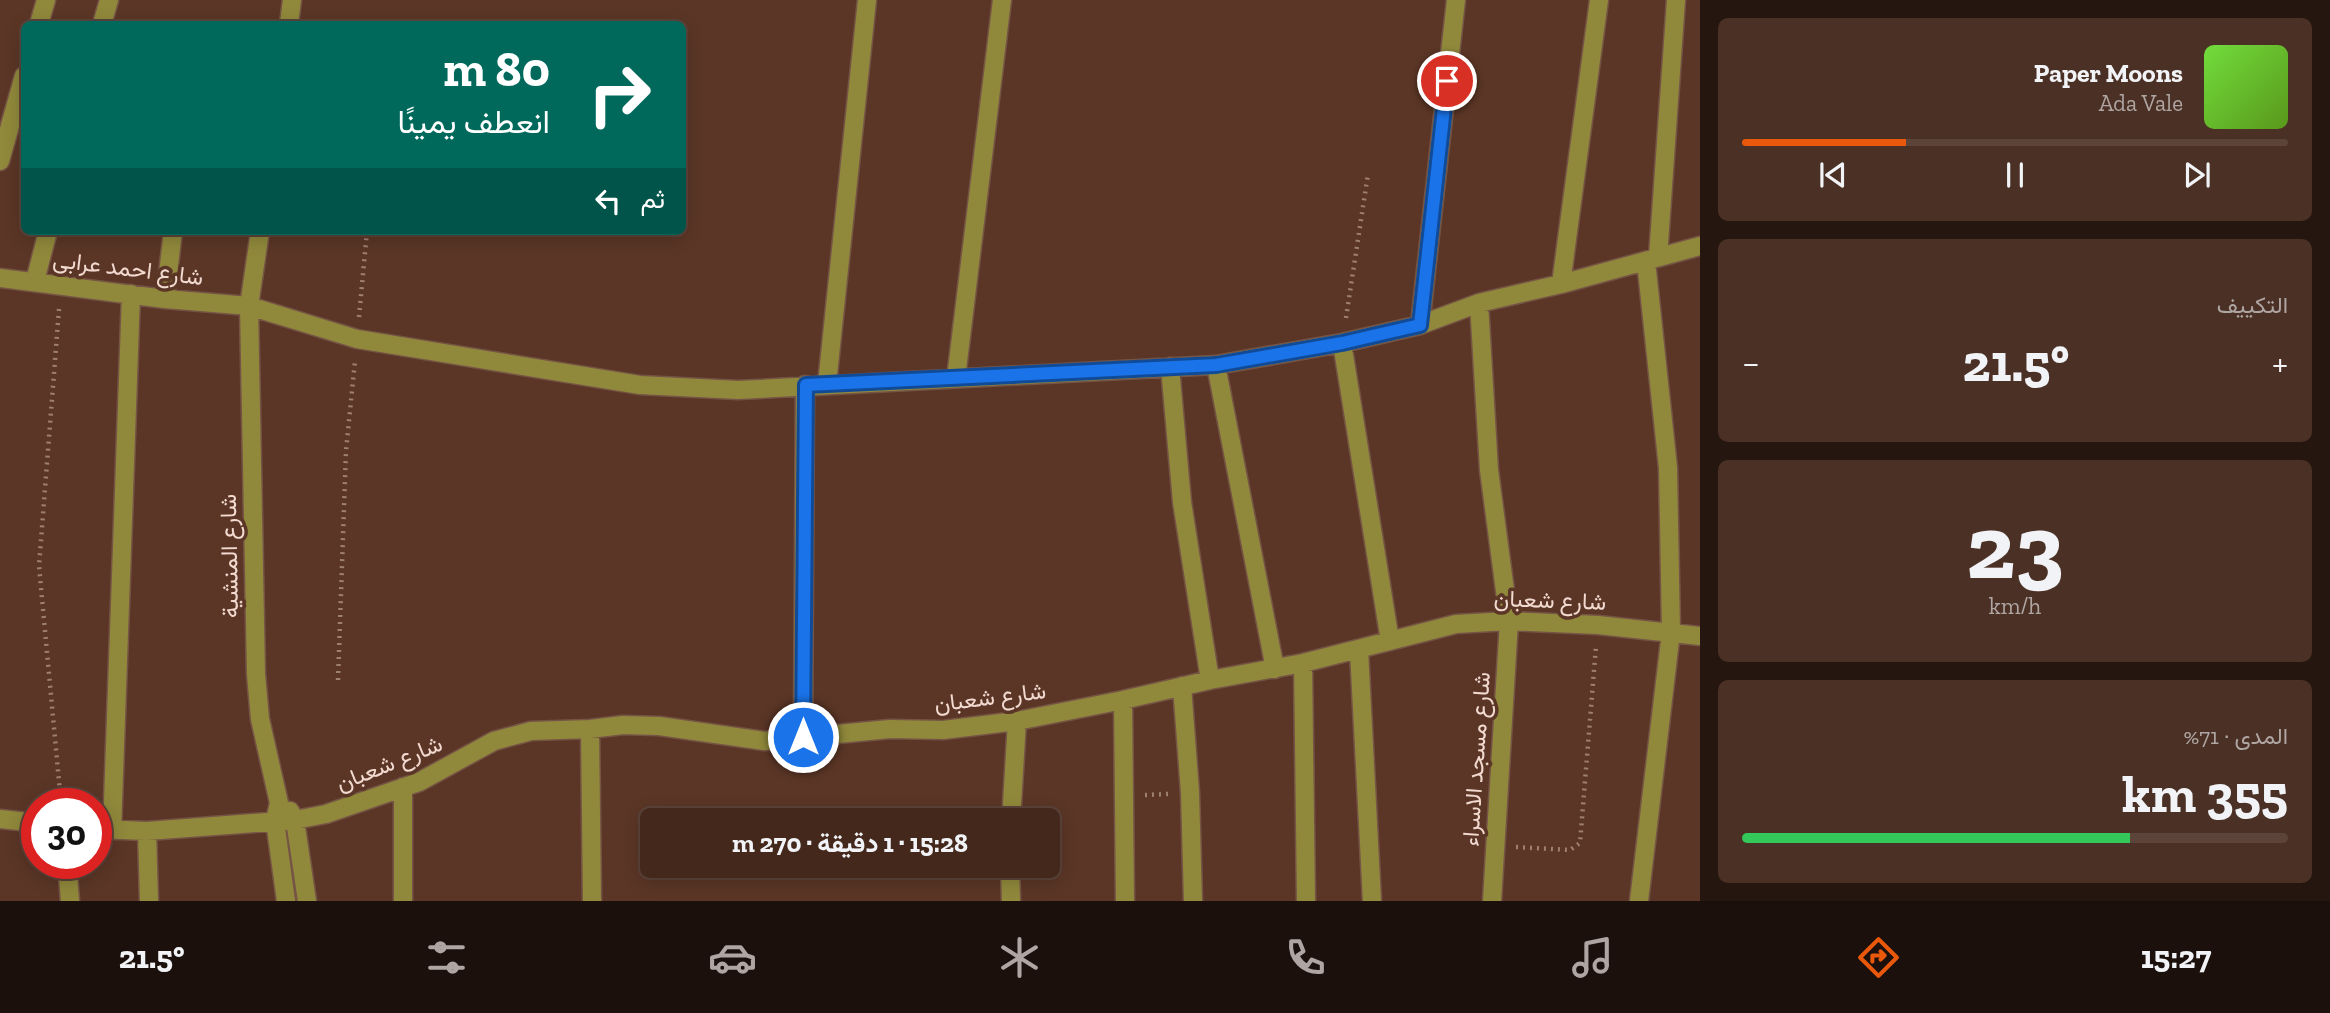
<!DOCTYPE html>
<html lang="ar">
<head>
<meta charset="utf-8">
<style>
  :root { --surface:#44281c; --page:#4b3025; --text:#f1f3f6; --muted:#afa6a3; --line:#5c443b; --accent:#ea580c }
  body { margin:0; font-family:"Zilla Slab",Vazirmatn,serif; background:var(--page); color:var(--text); direction:rtl; height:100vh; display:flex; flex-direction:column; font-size:26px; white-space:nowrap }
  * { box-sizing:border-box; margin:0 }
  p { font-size:23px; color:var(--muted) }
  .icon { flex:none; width:38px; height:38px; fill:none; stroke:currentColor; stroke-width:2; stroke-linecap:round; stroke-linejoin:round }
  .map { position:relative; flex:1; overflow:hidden; direction:ltr }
  .drawer { display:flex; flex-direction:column; gap:18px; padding:18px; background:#25160f; width:630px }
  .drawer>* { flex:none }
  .banner { position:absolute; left:21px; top:21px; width:665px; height:214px; border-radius:10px; box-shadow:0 4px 18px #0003,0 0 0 2px var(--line); direction:rtl; background:#00695c; color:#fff; overflow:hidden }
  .speed { position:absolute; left:21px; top:788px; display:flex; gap:14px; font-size:35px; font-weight:700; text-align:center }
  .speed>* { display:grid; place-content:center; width:91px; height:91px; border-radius:50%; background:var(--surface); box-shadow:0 4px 18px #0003,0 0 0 2px var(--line); line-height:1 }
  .speed .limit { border:10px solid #d22; background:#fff; color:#111 }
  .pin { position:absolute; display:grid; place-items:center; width:60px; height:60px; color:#fff; margin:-30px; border:4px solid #fff; border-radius:50%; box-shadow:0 2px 7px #0007 }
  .me { position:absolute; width:77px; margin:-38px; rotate:0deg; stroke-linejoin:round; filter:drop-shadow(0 0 5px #0008) }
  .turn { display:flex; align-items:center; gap:24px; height:147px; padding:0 21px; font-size:32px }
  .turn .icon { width:91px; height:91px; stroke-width:2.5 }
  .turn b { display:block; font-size:49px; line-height:60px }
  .then { display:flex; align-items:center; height:66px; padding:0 21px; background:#0003; gap:14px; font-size:26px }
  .big { font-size:52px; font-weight:700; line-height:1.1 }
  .drawer .card { flex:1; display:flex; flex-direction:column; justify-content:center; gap:10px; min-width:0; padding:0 24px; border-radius:10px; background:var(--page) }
  .drawer .dial { align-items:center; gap:0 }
  .dial b { font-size:91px; line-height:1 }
  .song { display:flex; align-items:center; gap:21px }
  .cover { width:84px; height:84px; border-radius:10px; background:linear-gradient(135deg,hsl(100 70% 55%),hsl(90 70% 35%)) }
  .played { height:7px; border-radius:4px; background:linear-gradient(90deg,var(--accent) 30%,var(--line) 30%) }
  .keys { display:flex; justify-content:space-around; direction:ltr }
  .heat { display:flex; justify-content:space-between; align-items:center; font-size:38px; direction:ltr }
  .charge { height:10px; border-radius:5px; background:linear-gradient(90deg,#34c759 71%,var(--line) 0) }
  .trip { position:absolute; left:640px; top:808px; width:420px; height:70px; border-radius:10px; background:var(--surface); box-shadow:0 4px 18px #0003,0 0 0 2px var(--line); font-weight:700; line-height:70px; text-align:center; direction:rtl }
  .menu { display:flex; height:112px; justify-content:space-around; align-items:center; background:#1b100b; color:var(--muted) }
  .menu .icon { width:49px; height:49px }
  .menu .on { color:var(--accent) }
  .menu b { font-size:32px; color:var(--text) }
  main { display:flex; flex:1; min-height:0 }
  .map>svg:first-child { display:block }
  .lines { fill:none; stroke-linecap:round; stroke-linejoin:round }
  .minor-casing { stroke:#765445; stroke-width:21 }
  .path { stroke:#9e7f71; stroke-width:4.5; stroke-dasharray:2 5; stroke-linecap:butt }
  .minor { stroke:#90893b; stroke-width:18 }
  .route-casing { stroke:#114b97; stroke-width:18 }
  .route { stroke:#1a73e8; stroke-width:12 }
  .labels { text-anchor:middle; stroke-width:7; stroke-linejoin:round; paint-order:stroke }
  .street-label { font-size:23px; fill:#f2dad0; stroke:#5b3626 }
</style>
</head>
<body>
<main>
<section class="drawer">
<div class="card">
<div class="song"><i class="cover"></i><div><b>Paper Moons</b><p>Ada Vale</p></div></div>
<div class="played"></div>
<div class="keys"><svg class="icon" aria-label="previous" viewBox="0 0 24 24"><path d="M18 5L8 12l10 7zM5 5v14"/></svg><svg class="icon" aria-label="pause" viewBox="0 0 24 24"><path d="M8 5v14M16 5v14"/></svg><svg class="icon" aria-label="next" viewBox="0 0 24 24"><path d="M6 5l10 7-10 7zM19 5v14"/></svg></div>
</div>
<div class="card"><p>التكييف</p>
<div class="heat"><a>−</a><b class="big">21.5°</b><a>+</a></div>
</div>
<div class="card dial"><b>23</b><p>km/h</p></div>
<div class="card"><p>المدى · 71%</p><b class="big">355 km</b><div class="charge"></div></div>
</section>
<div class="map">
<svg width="1700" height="901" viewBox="0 0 1700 901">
  <rect width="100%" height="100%" fill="#5b3626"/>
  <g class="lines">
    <defs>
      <path id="minor" d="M 39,24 L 46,0
        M 102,24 L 109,0
        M 289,24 L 292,0
        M 0,161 L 24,76
        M 260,231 L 249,306 L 256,674 L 260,719 L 279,803 L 275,821 L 286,901
        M 1658,257 L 1676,0
        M 0,278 L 165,299 L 249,306 L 357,339 L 640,385 L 738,390 L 1216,365 L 1342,343 L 1420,325 L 1479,303 L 1561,284 L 1700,246
        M 35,281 L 48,231
        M 1561,284 L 1599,0
        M 165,299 L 173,231
        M 1479,303 L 1489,470 L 1509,621 L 1492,901
        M 1420,325 L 1456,0
        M 1342,343 L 1390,641
        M 1216,365 L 1275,669
        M 1170,367 L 1182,502 L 1210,680
        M 956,378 L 1002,0
        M 827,384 L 867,0
        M 1359,650 L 1372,901
        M 1303,663 L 1306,901
        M 1182,686 L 1190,792 L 1193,901
        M 1123,700 L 1125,901
        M 590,729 L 592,901
        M 803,737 L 805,385
        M 403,787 L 403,901
        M 290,811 L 295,820 L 307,901
        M 0,819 L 37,823
        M 1011,821 L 1017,721
        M 96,829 L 147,831 L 295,820 L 326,814 L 419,782 L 494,741 L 531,731 L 590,729 L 623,725 L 659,726 L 765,741 L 890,729 L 943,730 L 1017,721 L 1123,700 L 1210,680 L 1303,663 L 1456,624 L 1509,621 L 1598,625 L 1700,636
        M 112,830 L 131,294
        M 147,831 L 149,901
        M 67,863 L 70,901
        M 1010,866 L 1011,901
        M 1639,901 L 1671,632 L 1668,468 L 1646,261"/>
    </defs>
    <!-- minor casing -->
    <use href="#minor" class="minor-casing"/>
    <!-- path -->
    <path class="path" d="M 59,309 L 39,566 L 61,803
      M 359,317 L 367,231
      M 1346,318 L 1368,174
      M 338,680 L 346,451 L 355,361
      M 1145,795 L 1168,794
      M 1516,847 L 1570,850 L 1580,843 L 1596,646"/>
    <!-- minor -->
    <use href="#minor" class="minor"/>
  </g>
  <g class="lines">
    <defs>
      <path id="route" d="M 803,737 L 806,385 L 1216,365 L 1342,343 L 1420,325 L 1447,81"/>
    </defs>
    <!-- route casing -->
    <use href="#route" class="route-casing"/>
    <!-- route -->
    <use href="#route" class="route"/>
  </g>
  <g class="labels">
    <!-- street labels -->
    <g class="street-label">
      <text transform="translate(128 268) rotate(7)" y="8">شارع احمد عرابى</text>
      <text transform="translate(229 556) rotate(-91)" y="8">شارع المنشية</text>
      <text transform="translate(1550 600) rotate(2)" y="8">شارع شعبان</text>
      <text transform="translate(990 697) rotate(-7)" y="8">شارع شعبان</text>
      <text transform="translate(1476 759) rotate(-86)" y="8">شارع مسجد الاسراء</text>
      <text transform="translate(389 763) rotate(-22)" y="8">شارع شعبان</text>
    </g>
  </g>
</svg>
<div class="speed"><div class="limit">30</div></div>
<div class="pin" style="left:1447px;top:81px;background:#d93025"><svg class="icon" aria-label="arrive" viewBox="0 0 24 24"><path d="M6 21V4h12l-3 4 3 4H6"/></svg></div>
<svg class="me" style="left:803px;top:737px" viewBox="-20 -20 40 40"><circle r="17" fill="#1a73e8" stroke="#fff" stroke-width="3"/><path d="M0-11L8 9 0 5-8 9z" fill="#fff"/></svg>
<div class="trip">15:28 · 1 دقيقة · 270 m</div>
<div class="banner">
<div class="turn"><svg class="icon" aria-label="right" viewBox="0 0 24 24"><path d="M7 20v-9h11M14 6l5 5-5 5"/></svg><div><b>80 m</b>انعطف يمينًا</div></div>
<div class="then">ثم<svg class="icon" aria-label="left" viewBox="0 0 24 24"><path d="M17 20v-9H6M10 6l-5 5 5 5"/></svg></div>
</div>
</div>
</main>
<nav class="menu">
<b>15:27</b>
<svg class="icon on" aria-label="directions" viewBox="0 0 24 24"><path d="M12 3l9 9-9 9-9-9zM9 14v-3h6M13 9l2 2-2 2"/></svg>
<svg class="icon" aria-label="music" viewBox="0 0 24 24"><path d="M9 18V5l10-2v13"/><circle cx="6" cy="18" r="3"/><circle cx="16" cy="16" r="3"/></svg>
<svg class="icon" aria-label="phone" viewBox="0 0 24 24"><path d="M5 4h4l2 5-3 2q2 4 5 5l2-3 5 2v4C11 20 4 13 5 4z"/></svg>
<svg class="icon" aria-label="climate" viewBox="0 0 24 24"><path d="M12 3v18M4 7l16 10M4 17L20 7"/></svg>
<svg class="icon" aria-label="car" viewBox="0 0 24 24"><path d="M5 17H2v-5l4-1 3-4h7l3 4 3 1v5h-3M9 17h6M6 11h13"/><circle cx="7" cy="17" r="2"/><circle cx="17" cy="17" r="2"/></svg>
<svg class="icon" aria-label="filters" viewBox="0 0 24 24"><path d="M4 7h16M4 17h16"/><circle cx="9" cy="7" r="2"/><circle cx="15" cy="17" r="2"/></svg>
<b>21.5°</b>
</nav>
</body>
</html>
